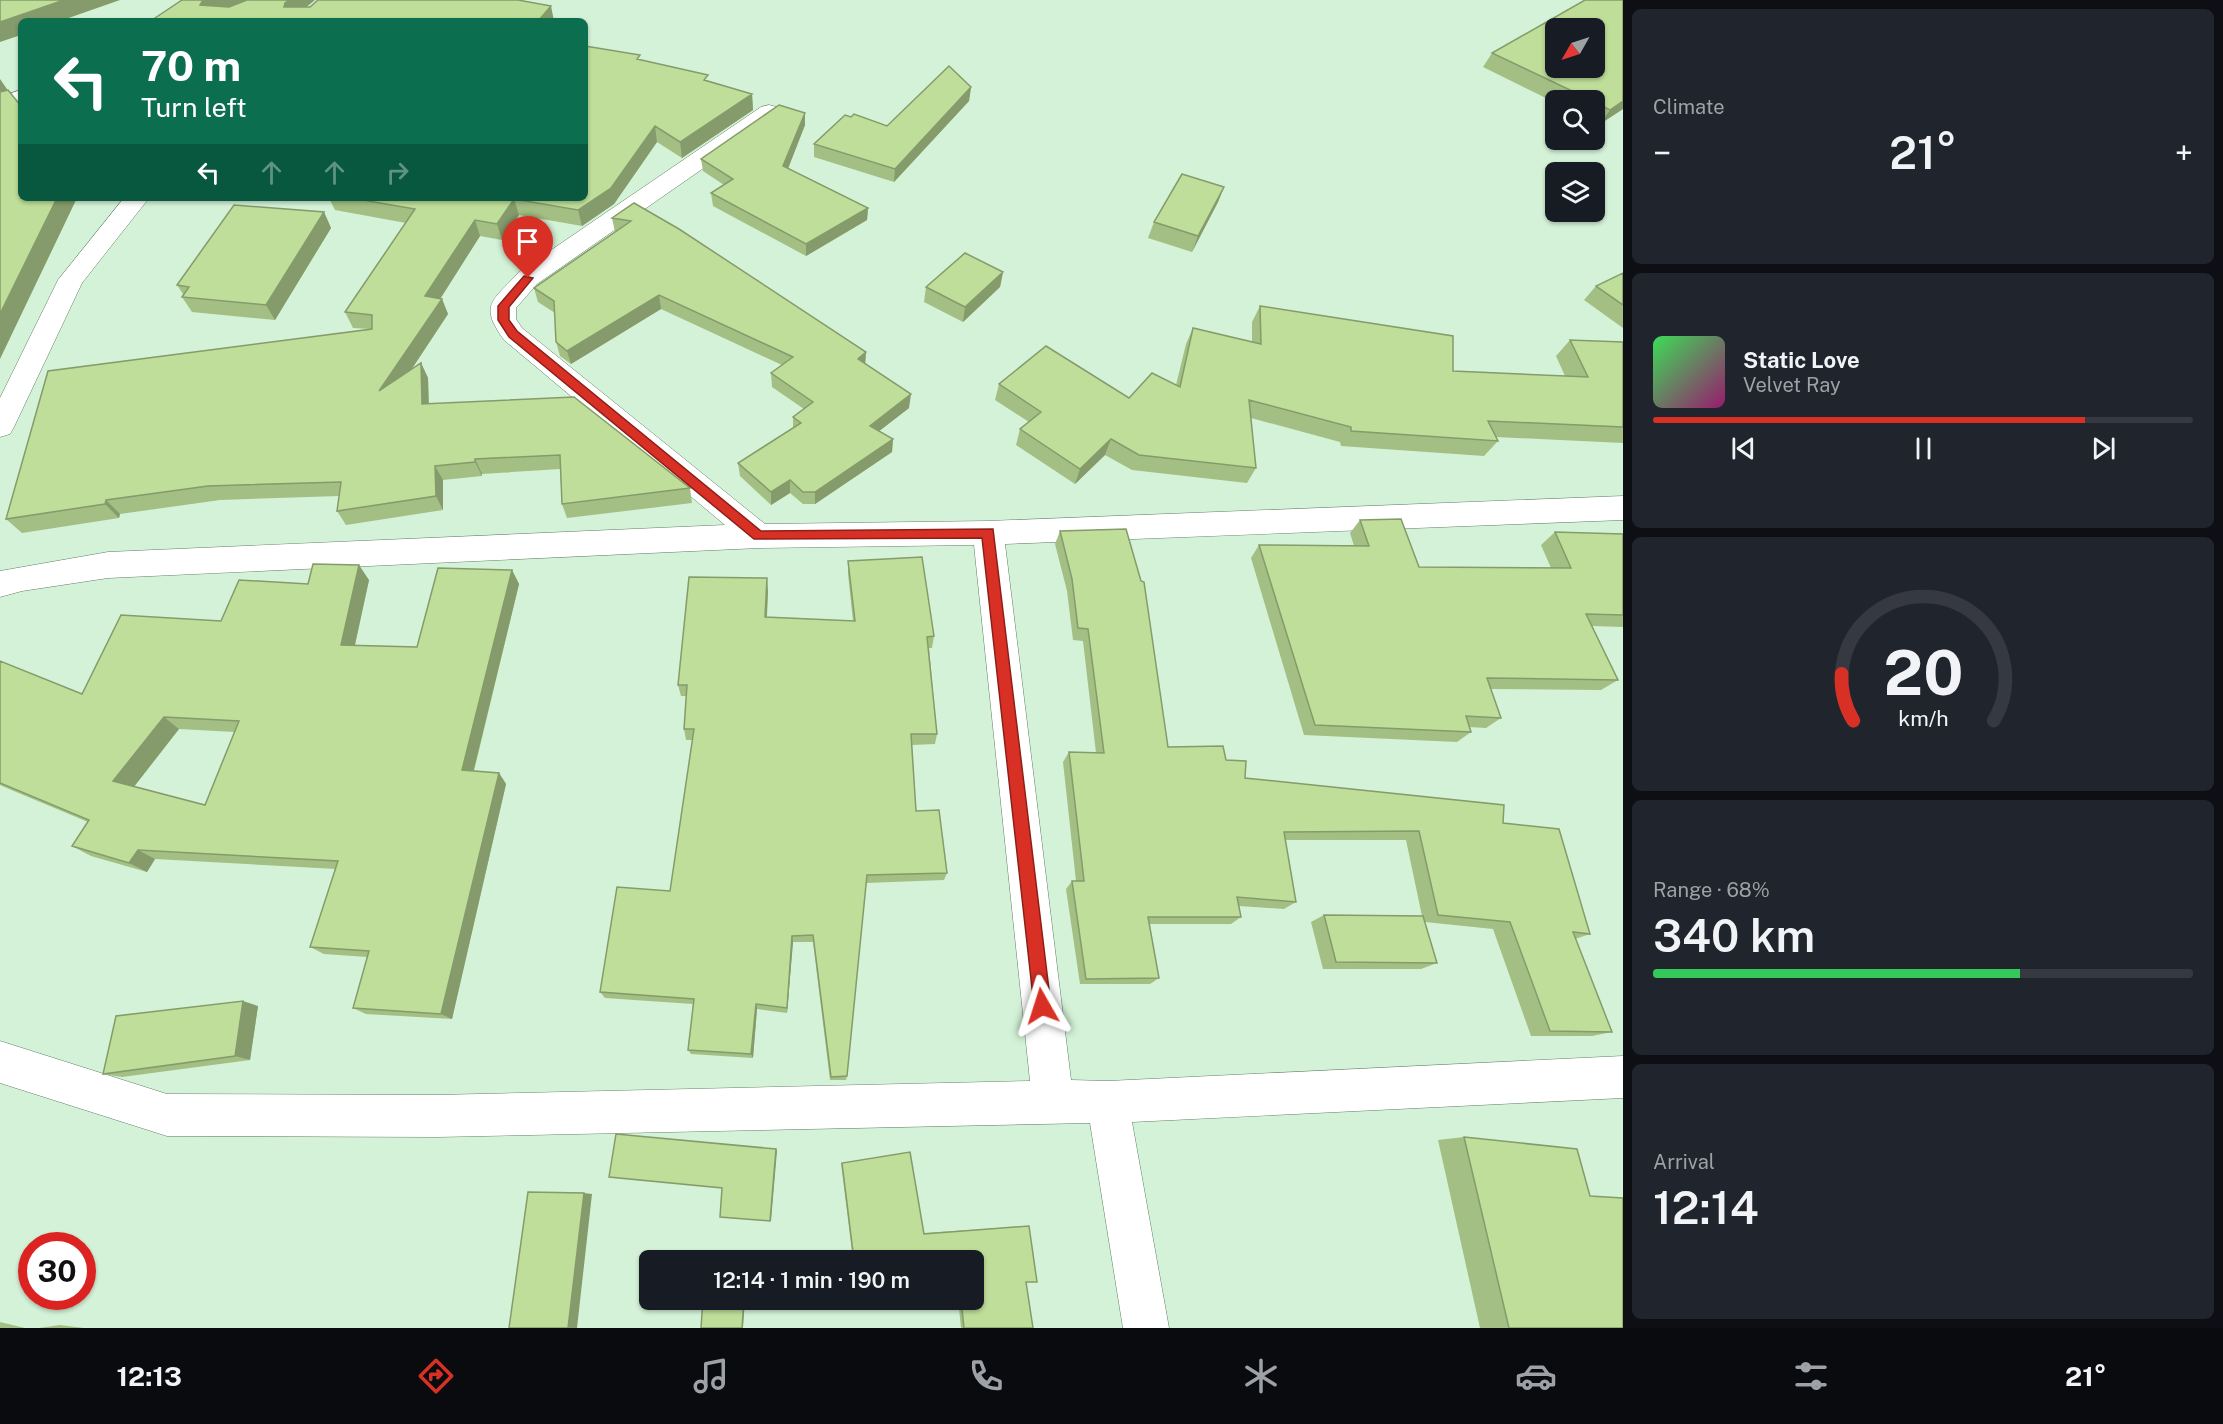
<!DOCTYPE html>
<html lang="en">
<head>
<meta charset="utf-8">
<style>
  :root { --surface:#171b24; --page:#20242c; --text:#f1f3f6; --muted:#9ea1a6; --line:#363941; --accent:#d93025 }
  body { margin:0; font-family:"Public Sans",sans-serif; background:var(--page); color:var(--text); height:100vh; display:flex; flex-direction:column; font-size:22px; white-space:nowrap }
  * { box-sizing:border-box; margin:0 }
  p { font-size:20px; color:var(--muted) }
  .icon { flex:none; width:33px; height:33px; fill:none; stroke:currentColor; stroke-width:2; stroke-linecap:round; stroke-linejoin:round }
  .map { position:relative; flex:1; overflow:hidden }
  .details { display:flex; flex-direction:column; gap:9px; padding:9px; background:#0d0f14; width:600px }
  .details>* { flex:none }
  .guide { position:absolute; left:18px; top:18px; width:570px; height:183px; border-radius:9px; box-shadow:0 2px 4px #0004; background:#0b6e4f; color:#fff; overflow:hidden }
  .needle { width:39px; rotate:231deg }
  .buttons { position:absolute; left:1545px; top:18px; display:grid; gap:12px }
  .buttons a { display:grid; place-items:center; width:60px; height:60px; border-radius:9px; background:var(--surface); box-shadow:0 2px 4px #0004; font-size:30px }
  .speed { position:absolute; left:18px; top:1232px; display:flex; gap:12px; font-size:30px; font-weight:700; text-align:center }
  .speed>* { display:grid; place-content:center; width:78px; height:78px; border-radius:50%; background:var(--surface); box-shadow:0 2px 4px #0004; line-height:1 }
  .speed .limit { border:9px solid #d22; background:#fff; color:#111 }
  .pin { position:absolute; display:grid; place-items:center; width:51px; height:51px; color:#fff; margin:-62px -26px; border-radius:50% 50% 50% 0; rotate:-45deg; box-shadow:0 0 6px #0007 }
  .pin .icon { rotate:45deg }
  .me { position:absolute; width:66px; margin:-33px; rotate:354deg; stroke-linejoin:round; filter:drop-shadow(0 0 4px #0008) }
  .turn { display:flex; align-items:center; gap:21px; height:126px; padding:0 24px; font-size:27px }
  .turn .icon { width:78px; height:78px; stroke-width:2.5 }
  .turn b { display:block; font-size:42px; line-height:51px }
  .lanes { display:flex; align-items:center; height:57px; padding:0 24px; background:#0003; justify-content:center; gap:30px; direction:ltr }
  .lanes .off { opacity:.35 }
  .big { font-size:45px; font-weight:600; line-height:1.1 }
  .details .widget { flex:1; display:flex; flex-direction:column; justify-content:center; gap:9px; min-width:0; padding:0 21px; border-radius:9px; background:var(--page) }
  .details .dial { align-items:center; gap:0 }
  .dial svg { height:156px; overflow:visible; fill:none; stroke:var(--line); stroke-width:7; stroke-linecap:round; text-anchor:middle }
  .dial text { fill:var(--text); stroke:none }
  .song { display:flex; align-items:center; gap:18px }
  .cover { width:72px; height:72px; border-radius:9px; background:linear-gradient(135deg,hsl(130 70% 55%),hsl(320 70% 35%)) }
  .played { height:6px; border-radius:3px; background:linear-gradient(90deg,var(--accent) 80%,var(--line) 80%) }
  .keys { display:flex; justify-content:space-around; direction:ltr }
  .heat { display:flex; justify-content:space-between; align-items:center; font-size:33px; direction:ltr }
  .charge { height:9px; border-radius:4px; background:linear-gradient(90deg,#34c759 68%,var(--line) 0) }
  .trip { position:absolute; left:639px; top:1250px; width:345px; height:60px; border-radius:9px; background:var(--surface); box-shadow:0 2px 4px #0004; font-weight:600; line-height:60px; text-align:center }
  .tab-bar { display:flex; height:96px; justify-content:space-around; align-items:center; background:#090b0e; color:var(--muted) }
  .tab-bar .icon { width:42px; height:42px }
  .tab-bar .active { color:var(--accent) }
  .tab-bar b { font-size:27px; color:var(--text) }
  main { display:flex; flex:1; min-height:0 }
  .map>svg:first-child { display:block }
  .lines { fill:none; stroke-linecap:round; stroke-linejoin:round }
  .minor-casing { stroke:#627e65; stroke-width:1 }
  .minor { fill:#fff; fill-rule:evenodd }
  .wall { fill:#a3bf84; fill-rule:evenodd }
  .shaded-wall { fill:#859b6b }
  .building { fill:#bede99; stroke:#859b6b; stroke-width:1.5; fill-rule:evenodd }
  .route { fill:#d93025; stroke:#8d1f18; stroke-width:1.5 }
</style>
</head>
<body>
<main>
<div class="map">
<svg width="1623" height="1328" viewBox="0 0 1623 1328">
  <rect width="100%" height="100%" fill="#d4f2d7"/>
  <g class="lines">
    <defs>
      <path id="minor" d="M 21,90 L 21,103 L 0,111 L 0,97 Z
        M 769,105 L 777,107 L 780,112 L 777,117 L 537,284 L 516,308 L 516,319 L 522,328 L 765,524 L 988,521 L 1623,496 L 1623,520 L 1005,544 L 1071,1080 L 1108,1081 L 1623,1056 L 1623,1098 L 1132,1122 L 1169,1328 L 1123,1328 L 1090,1123 L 437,1137 L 167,1136 L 0,1083 L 0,1041 L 167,1094 L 437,1095 L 1030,1081 L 974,545 L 759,548 L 108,578 L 22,591 L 0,597 L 0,571 L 108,552 L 725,525 L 504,340 C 478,304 493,301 519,272 L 761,107 Z
        M 124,198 L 149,198 L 82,283 L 14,427 L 10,434 L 0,437 L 0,398 L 58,280 Z"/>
    </defs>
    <!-- minor casing -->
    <use href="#minor" class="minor-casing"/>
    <!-- minor -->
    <use href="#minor" class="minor"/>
  </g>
  <!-- wall -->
  <path class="wall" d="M 1492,53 L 1623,109 L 1600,124 L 1594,122 L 1594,100 L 1556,100 L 1556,103 L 1483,67 Z
    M 641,60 L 752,94 L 753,110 L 682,158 L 657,142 L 614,204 L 582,226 L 519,215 L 502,240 L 480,236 L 440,298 L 442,299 L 448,314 L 412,369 L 421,363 L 428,378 L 429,404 L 690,488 L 692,503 L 567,518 L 562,504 L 560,469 L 482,474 L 482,476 L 443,480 L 443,510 L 346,525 L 337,511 L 339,496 L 220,500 L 120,514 L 119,518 L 22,533 L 6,519 L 370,329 L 353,328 L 345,312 L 406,223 L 335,210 L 329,198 L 585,198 Z
    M 971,87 L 969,101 L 894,182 L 814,157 L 814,144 L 851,117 L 887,126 Z
    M 805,125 L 788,168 L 868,208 L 867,220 L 806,256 L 713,206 L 711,193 L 724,185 L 703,171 L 701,159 Z
    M 1224,187 L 1218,202 L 1192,252 L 1148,238 L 1154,222 Z
    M 634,203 L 866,352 L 865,364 L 909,408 L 879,431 L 893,439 L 892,452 L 815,504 L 803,504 L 790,493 L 771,505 L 740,476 L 738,463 L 793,428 L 793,417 L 804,409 L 772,387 L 771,373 L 782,365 L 661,309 L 571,364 L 560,356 L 556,342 L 555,313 L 538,302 L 534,288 L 615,232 L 612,218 Z
    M 324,212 L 331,228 L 275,320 L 192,312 L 182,297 L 183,294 L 177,285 Z
    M 1003,272 L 1000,287 L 963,322 L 924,302 L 926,287 Z
    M 1623,273 L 1623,328 L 1584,300 L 1596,286 Z
    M 1260,306 L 1453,371 L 1565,376 L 1556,356 L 1570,340 L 1623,342 L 1623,443 L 1496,437 L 1498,441 L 1484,456 L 1341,446 L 1340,442 L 1251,418 L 1256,468 L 1247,483 L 1132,470 L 1105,455 L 1075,484 L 1016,445 L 1020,429 L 1029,422 L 995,400 L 999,384 L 1129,398 L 1176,385 L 1186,344 L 1193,328 L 1252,342 L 1252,322 Z
    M 1360,520 L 1419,567 L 1551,568 L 1541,545 L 1555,532 L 1623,534 L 1623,627 L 1592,626 L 1618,680 L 1601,690 L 1491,689 L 1501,718 L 1486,728 L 1469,727 L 1471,732 L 1457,742 L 1304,735 L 1251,558 L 1259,545 L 1354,546 L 1350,533 Z
    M 1060,531 L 1168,747 L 1226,760 L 1245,778 L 1503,823 L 1590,934 L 1575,939 L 1612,1032 L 1592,1036 L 1531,1036 L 1493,929 L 1425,922 L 1437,963 L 1421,969 L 1323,969 L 1311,922 L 1324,915 L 1422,916 L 1406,840 L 1285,840 L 1296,902 L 1284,909 L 1239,906 L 1241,917 L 1231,924 L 1149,924 L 1159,978 L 1150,984 L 1080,984 L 1066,889 L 1072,881 L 1076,881 L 1063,762 L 1069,752 L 1096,753 L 1083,641 L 1073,640 L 1067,591 L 1055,544 Z
    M 848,561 L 934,636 L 932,648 L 929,648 L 937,734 L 935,744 L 912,745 L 916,811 L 947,873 L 944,880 L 866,883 L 847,1076 L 846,1080 L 830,1080 L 813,942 L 793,942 L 787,1013 L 757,1009 L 753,1058 L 691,1054 L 688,1050 L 693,1004 L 605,998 L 600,992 L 670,891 L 693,740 L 686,740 L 684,729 L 686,696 L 681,696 L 678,685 L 768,591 L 767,617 L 853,621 L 848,574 Z
    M 512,570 L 519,584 L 474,771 L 499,773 L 506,784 L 452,1019 L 366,1014 L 353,1008 L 367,957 L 324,954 L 310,947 L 336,869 L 155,859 L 147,872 L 91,856 L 72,846 L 88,822 L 9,789 L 0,785 L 0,661 L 82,694 L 221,621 L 308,584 L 369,580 L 355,645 L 417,647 ZM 179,729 L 235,732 L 205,805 L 134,786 Z
    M 258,1006 L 250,1060 L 122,1077 L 103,1074 Z
    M 1464,1137 L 1590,1196 L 1623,1328 L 1480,1328 L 1438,1140 Z
    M 841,1163 L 842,1163 L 923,1233 L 1029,1226 L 1026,1282 L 1033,1328 L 961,1328 L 958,1299 L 974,1299 L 974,1260 L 853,1260 Z
    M 0,1322 L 25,1328 L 0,1328 Z
    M 60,1325 L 84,1328 L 39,1328 Z"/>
  <!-- shaded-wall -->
  <path class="shaded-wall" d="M 64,0 L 120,0 L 60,21 L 21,21 L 21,35 L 0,42 L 0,22 Z
    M 203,0 L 247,0 L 208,21 L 200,5 Z
    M 289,0 L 315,0 L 292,19 L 284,7 L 285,3 Z
    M 551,6 L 554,21 L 538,21 Z
    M 0,79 L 9,92 L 0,95 Z
    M 971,87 L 969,101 L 894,182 L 895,169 Z
    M 752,94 L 753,110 L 682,158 L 680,142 Z
    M 1623,101 L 1623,109 L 1600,124 L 1610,110 Z
    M 805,113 L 805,125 L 784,179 L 783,166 Z
    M 655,126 L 657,142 L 614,204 L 582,226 L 578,210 Z
    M 1224,187 L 1218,202 L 1192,252 L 1198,236 Z
    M 57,198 L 77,198 L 0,359 L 0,314 Z
    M 514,199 L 519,215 L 502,240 L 497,224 Z
    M 868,208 L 867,220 L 806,256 L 806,244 Z
    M 324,212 L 331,228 L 275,320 L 266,305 Z
    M 475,220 L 480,236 L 432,312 L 425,296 Z
    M 1003,272 L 1000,287 L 963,322 L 965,307 Z
    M 659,295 L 661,309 L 571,364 L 567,351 Z
    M 442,299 L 448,314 L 387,406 L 379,391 Z
    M 866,352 L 865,366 L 858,359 Z
    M 421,363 L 428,378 L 429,419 L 422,404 Z
    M 911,394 L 909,408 L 869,439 L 870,426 Z
    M 893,439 L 892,452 L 815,504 L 815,492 Z
    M 1111,439 L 1105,455 L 1075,484 L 1080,469 Z
    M 475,459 L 482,474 L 482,476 L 475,462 Z
    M 435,466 L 443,480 L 443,510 L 436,496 Z
    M 790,480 L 790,493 L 771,505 L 771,492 Z
    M 106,500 L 120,514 L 119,518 L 105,504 Z
    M 359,565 L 369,580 L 352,658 L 341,645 Z
    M 512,570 L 519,584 L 471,781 L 462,770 Z
    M 767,578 L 768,591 L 766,629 L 765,617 Z
    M 164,717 L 179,729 L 130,792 L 113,781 Z
    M 499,773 L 506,784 L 452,1019 L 441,1014 Z
    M 138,850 L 155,859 L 147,872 L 129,863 Z
    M 792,936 L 793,942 L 787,1013 L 787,1008 Z
    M 243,1001 L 258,1006 L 250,1060 L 235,1056 Z
    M 756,1004 L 757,1009 L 753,1058 L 751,1054 Z
    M 776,1149 L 777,1151 L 771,1221 L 770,1221 Z
    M 584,1193 L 592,1194 L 577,1328 L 568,1328 Z
    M 744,1299 L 745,1299 L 743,1328 L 742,1328 Z"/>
  <!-- building -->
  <path class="building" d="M 0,0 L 64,0 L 0,22 Z
    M 182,0 L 203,0 L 200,5 L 229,7 L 247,0 L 289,0 L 285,3 L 284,7 L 310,7 L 318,0 L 518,0 L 551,6 L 538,21 L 153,21 L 152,20 Z
    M 1585,0 L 1623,0 L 1623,101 L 1610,110 L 1594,102 L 1594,100 L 1591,100 L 1492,53 ZM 1556,28 L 1594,28 L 1594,68 L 1556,68 Z
    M 585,46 L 640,55 L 637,59 L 708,75 L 704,80 L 752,94 L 680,142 L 655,126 L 611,188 L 578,210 L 514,199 L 497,224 L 475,220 L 425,296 L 442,299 L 379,391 L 421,363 L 422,404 L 574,397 L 690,488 L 562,504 L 560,455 L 475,459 L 475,462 L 435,466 L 436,496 L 337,511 L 341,482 L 208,486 L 106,500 L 105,504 L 6,519 L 48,371 L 372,329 L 372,315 L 345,312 L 415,209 L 351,198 L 585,198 Z
    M 949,66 L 971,87 L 895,169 L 814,144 L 845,115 L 851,117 L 854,114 L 887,126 Z
    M 8,90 L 21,106 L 21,198 L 57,198 L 0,314 L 0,92 Z
    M 779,105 L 805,113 L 783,166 L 868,208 L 806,244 L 711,193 L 733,179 L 701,159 Z
    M 1182,174 L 1224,187 L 1198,236 L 1154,222 Z
    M 634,203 L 679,229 L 866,352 L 858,359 L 911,394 L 870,426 L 893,439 L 815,492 L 803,492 L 790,480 L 771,492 L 738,463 L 801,423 L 793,417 L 813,402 L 771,373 L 793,357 L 659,295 L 567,351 L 556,342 L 554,301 L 534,288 L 631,221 L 612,218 Z
    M 234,205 L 324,212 L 266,305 L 182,297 L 189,287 L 177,285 Z
    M 965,253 L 1003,272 L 965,307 L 926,287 Z
    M 1623,273 L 1623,305 L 1596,286 Z
    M 1260,306 L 1453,336 L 1453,371 L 1588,377 L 1570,340 L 1623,342 L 1623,427 L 1488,421 L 1498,441 L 1351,431 L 1351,427 L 1249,400 L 1256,468 L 1139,455 L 1111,439 L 1080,469 L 1020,429 L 1041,412 L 999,384 L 1046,346 L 1129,398 L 1152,373 L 1180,387 L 1193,328 L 1261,344 Z
    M 1401,519 L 1419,567 L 1571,568 L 1555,532 L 1623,534 L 1623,615 L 1586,614 L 1618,680 L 1487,678 L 1501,718 L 1466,716 L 1471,732 L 1315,725 L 1259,545 L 1369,546 L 1360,520 Z
    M 1126,529 L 1141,581 L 1144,582 L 1168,747 L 1223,746 L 1226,760 L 1246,761 L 1245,778 L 1504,805 L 1503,823 L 1559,829 L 1590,934 L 1573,932 L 1612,1032 L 1550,1031 L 1510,922 L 1438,915 L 1419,831 L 1284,832 L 1296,902 L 1237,897 L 1241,917 L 1148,917 L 1159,978 L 1086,979 L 1072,881 L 1084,881 L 1069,752 L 1104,753 L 1088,629 L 1078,628 L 1072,579 L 1060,531 Z
    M 922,557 L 934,636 L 927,637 L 937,734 L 911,734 L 916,811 L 939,810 L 947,873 L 867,875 L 847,1076 L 831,1077 L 813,935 L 792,936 L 787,1008 L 756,1004 L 751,1054 L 688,1050 L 694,999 L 600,992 L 617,887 L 670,891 L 694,729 L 684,729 L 687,685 L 678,685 L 689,577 L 767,578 L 765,617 L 855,621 L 848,561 Z
    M 313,564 L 359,565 L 341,645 L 417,647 L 438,568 L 512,570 L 462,770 L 499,773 L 441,1014 L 353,1008 L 369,951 L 310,947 L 338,861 L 138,850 L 129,863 L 72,846 L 89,820 L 0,783 L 0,661 L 82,694 L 121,615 L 221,621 L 239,580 L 308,584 ZM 164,717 L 239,721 L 205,805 L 113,781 Z
    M 1324,915 L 1423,916 L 1437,963 L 1336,962 Z
    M 243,1001 L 235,1056 L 103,1074 L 116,1016 Z
    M 616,1134 L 776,1149 L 770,1221 L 720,1217 L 722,1188 L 609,1177 Z
    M 1464,1137 L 1577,1149 L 1590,1196 L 1623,1198 L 1623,1328 L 1509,1328 Z
    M 910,1152 L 924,1234 L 1029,1226 L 1037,1282 L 1026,1282 L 1033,1328 L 964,1328 L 961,1299 L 974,1299 L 974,1260 L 854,1260 L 842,1163 Z
    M 528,1192 L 584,1193 L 568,1328 L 509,1328 Z
    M 703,1299 L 744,1299 L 742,1328 L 701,1328 Z
    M 859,1299 L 884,1299 L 859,1303 Z"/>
  <!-- route -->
  <path class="route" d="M 524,276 L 533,278 L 509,307 L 509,320 L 517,331 L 761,531 L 993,529 L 1051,1006 L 1048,1012 L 1042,1014 L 1037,1012 L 1034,1006 L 982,538 L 754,539 L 509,337 L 498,320 L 498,306 Z"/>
</svg>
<div class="buttons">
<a><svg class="needle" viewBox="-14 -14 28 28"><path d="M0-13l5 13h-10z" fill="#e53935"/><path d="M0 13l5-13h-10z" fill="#9ea1a6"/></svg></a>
<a><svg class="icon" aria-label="search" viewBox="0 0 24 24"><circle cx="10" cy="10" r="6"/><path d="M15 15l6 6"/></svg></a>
<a><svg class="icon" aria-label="layers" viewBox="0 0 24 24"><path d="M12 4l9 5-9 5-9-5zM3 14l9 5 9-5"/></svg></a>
</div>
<div class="speed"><div class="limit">30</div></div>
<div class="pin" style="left:528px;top:278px;background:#d93025"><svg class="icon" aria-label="arrive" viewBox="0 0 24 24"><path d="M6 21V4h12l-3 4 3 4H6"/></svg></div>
<svg class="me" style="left:1042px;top:1006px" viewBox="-20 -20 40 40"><path d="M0-17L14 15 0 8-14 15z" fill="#d93025" stroke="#fff" stroke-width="4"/></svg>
<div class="trip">12:14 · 1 min · 190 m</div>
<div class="guide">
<div class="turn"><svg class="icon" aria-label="left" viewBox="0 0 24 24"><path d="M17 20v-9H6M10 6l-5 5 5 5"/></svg><div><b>70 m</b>Turn left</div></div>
<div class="lanes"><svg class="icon" aria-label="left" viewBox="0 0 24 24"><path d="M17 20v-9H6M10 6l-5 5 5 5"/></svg><svg class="icon off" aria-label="ahead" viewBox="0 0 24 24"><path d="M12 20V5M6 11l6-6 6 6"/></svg><svg class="icon off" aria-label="ahead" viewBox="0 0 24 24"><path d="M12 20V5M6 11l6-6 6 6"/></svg><svg class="icon off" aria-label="right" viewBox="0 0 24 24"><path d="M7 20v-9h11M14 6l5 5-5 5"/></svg></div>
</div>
</div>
<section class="details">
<div class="widget"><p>Climate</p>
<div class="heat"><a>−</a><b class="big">21°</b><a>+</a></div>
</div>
<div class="widget">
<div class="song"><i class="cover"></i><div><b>Static Love</b><p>Velvet Ray</p></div></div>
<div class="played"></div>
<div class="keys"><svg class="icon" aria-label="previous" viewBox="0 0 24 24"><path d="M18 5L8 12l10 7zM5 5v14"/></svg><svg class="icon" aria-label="pause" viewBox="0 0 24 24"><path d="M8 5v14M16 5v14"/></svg><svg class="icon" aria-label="next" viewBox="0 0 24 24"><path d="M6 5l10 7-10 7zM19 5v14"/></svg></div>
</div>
<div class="widget dial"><svg viewBox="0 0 100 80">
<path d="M14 69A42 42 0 1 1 86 69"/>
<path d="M14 69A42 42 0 0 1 8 45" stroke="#d93025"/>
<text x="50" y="56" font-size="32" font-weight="700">20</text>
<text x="50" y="72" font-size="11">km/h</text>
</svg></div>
<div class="widget"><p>Range · 68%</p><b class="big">340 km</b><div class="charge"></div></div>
<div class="widget"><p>Arrival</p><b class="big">12:14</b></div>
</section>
</main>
<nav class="tab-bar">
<b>12:13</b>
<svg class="icon active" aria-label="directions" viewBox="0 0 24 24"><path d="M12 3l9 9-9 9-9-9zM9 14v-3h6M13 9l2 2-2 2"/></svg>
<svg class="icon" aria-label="music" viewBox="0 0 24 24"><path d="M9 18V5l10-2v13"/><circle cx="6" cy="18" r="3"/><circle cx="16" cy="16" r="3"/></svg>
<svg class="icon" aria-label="phone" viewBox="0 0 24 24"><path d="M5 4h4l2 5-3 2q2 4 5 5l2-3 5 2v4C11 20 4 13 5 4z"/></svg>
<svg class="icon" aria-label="climate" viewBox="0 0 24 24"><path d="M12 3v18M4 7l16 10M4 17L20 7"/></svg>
<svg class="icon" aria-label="car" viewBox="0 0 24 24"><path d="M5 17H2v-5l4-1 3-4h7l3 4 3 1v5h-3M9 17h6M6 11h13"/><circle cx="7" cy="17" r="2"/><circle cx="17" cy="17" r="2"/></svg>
<svg class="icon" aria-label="filters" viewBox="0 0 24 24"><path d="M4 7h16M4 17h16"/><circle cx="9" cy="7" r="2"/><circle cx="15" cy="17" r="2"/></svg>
<b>21°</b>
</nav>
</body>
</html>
